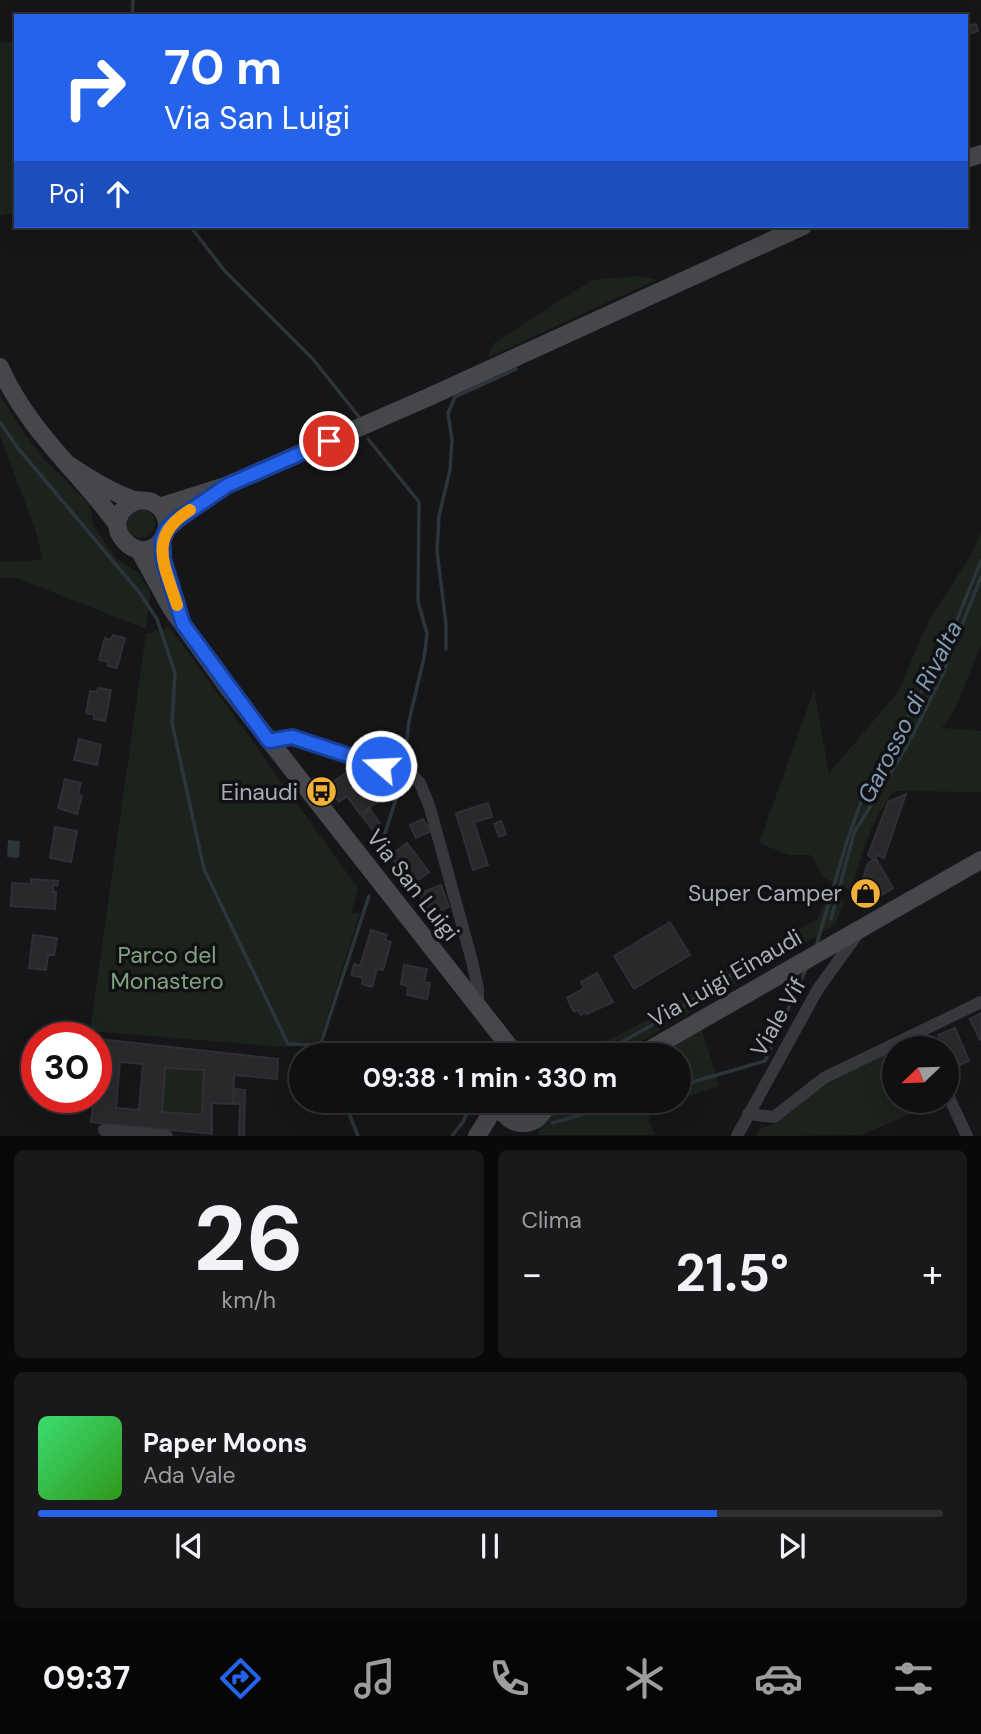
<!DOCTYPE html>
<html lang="it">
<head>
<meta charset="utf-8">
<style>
  :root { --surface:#101012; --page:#19191b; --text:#f1f3f6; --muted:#9c9d9f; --line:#303032; --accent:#2563eb }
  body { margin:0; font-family:"DM Sans",sans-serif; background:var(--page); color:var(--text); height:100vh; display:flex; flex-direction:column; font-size:26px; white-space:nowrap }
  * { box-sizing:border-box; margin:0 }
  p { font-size:23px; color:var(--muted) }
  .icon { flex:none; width:38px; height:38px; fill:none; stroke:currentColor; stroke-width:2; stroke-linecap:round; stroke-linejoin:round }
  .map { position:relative; height:1136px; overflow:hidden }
  .panel { display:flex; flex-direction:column; gap:14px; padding:14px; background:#09090a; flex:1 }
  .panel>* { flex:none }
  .guide { position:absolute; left:14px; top:14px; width:954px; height:214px; border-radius:0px; box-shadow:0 7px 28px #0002,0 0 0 2px var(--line); background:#2563eb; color:#fff; overflow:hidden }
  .needle { width:46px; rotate:247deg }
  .tools { position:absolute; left:882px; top:1036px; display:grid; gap:14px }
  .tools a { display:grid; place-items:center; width:77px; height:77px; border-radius:50%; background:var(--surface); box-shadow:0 7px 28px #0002,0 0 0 2px var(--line); font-size:35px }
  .speed { position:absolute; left:21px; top:1022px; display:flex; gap:14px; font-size:35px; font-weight:700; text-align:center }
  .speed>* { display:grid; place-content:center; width:91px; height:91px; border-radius:50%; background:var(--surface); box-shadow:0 7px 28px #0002,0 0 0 2px var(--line); line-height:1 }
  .speed .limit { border:10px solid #d22; background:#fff; color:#111 }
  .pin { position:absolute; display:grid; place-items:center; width:60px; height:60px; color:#fff; margin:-30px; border:4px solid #fff; border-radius:50%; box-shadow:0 2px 7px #0007 }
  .me { position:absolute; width:77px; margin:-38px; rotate:289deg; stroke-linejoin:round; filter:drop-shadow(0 0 5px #0008) }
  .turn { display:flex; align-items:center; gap:24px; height:147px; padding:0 35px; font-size:32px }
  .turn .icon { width:91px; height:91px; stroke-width:2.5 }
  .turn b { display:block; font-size:49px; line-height:60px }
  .then { display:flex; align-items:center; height:66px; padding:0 35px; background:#0003; gap:14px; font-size:26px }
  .big { font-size:52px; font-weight:700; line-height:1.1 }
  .panel .widget { flex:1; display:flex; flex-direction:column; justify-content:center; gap:10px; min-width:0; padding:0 24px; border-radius:10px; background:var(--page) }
  .panel .dial { align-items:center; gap:0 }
  .dial b { font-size:91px; line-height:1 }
  .song { display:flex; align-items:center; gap:21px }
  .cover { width:84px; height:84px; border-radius:10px; background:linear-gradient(135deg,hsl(140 70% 55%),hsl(110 70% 35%)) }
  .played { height:7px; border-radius:4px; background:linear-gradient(90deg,var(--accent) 75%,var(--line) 75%) }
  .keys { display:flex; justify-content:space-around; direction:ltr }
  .heat { display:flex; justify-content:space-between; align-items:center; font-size:38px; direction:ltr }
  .panel .tiles { flex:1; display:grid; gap:14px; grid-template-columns:1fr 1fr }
  .widget:last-child { grid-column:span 2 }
  .trip { position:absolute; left:289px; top:1043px; width:402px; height:70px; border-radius:35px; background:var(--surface); box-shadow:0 7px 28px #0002,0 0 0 2px var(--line); font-weight:700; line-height:70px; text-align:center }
  .menu { display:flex; height:112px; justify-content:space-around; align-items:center; background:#060607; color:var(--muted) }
  .menu .icon { width:49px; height:49px }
  .menu .on { color:var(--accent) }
  .menu b { font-size:32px; color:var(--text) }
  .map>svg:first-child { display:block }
  .green { fill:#1c231d }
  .water { fill:#2c353c }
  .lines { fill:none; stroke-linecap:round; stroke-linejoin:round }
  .stream { stroke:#2c353c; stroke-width:3.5 }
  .building { fill:#29292c; stroke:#303034; stroke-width:2; fill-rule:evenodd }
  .street { stroke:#37383d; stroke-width:12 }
  .secondary { stroke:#45474d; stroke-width:18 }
  .route-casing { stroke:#184099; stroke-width:18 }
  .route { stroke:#2563eb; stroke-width:12 }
  .slow { stroke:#f59e0b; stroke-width:12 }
  .labels { text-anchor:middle; stroke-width:7; stroke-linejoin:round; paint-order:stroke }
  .poi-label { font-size:23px; fill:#a8adb8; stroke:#111113; text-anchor:end }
  .street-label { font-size:23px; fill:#a8adb8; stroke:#111113 }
  .park-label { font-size:23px; fill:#7fa381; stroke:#111113 }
  .water-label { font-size:24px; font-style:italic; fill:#7f9bb3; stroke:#111113 }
</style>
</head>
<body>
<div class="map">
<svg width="981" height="1136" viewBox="0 0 981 1136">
  <rect width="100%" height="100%" fill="#161618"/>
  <!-- green -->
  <path class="green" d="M 16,41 L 16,213 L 0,216 L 0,43 Z
    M 642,276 L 656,280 L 487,358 L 494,343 L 592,280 Z
    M 0,395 L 24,433 L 44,459 L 89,504 L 94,526 L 117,559 L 139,573 L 150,593 L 146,629 L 17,578 L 0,578 L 0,562 L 43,560 L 35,529 L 0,436 Z
    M125 523a15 15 0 1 1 30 0a15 15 0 1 1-30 0Z
    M 981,531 L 981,645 L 956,707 L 942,728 L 981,731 L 981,792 L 894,791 C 872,819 860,856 852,891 L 824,878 L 811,855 L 789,855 L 759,843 L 814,690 L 829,773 L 898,692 L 929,620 L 973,552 Z
    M 170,627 L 358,888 L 351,914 L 360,913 L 318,1044 L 284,1047 L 90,1031 L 146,634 Z
    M 827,895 L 844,901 L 835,925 L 625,1051 L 614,1055 L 521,1055 L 547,1046 L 595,1047 L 655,1016 L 757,953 L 818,919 Z
    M 701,1026 L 719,1086 L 679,1100 L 679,1055 L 653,1055 Z
    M 894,1051 L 894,1101 L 933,1101 L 934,1104 L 861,1135 L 756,1136 L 759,1129 L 776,1123 L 825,1085 Z
    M 165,1068 L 204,1070 L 202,1115 L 162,1112 Z
    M 562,1101 L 676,1101 L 649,1110 L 649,1121 L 655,1135 L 539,1135 L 538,1128 L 558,1102 Z"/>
  <!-- water -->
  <path class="water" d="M 8,840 L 20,841 L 19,858 L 7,857 Z"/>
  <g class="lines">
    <!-- stream -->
    <path class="stream" d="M 132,16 L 133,0
      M 190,226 L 224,270 L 312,358 L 359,417
      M 0,422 L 17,447 L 139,592 L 157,619 L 175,673 L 172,723 L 204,869 L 288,1044 L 315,1045 L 346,1055
      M 368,439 L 419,502 L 418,601 L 427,634 L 424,658 L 409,721 L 404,764
      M 446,649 L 446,624 L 437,551 L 439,516 L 450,470 L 452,440 L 448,413 L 455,397 L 516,369
      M 379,852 L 402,780
      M 831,919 L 854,833 L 907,746 L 942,676 L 981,577
      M 817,943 L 847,841 L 864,794 L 945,649 L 981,561
      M 321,1043 L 369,896
      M 539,1053 L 560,1051 L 602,1053 L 668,1016 L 785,940
      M 679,1086 L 765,1061 L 806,969
      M 350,1101 L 350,1116 L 358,1136
      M 552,1123 L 629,1101
      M 452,1136 L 463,1122 L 472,1101"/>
  </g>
  <!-- building -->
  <path class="building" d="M 976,24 L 978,31 L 968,34 L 966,27 Z
    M 113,635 L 125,638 L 117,668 L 108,666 L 109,662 L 99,660 L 105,638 L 111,640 Z
    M 98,688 L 111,690 L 105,721 L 94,719 L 94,715 L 86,713 L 90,691 L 97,692 Z
    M 79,739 L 101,745 L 97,765 L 74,760 Z
    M 357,765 L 381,799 L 360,814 L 347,796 L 339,802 L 327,786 Z
    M 65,779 L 81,783 L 78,795 L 82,796 L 77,814 L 58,808 Z
    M 906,794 L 884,858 L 878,855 L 874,860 L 868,855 L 888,802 Z
    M 488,803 L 492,817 L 474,822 L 488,865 L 473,870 L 456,813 Z
    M 370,809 L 380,823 L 372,829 L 362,816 Z
    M 423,819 L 431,831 L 416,838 L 410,825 Z
    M 501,821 L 506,834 L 499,837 L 494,824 Z
    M 55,827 L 77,831 L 71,862 L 50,858 Z
    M 407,843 L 429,872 L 411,885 L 390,856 Z
    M 876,859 L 893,888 L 875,899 L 863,878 L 868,863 Z
    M 31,879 L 58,881 L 57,886 L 53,885 L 53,892 L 56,892 L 55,909 L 11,906 L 12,883 L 31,884 Z
    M 441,885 L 449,907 L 429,915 L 420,893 Z
    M 670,922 L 690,955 L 634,989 L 614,956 Z
    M 371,930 L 387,935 L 385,940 L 391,942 L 383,970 L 377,969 L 372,987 L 362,984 L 363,978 L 351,975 L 354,964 L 360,966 Z
    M 33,935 L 57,938 L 54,955 L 48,955 L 46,970 L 29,968 Z
    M 404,965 L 427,969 L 424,982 L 430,983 L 427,999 L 407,995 L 408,986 L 401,984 Z
    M 597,973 L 613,1002 L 587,1014 L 586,1012 L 581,1015 L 578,1010 L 574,1012 L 567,998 L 584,988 L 581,982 Z
    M 981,1013 L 981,1039 L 980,1040 L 970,1019 Z
    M 955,1028 L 969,1061 L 959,1065 L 954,1052 L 947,1055 L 947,1048 L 944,1048 L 938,1035 Z
    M 99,1039 L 278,1059 L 277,1079 L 234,1075 L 233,1104 L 212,1103 L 212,1134 L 91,1122 L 94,1097 L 96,1097 ZM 120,1062 L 143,1064 L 139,1110 L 116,1108 ZM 165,1068 L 204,1070 L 202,1115 L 162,1112 Z
    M 302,1049 L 320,1051 L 320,1055 L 302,1055 Z
    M 234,1089 L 245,1090 L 244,1136 L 239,1136 L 240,1104 L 233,1104 Z"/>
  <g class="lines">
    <!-- street -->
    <path class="street" d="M 269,741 L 292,737 L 410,773 L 420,783 L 430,808 L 472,961 L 478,988 L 478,1009
      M 918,1034 L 925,1048
      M 947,1093 L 967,1136
      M 748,1114 L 774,1117 L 824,1078 L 981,1002
      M 104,1130 L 167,1136
      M 737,1136 L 818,989 L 857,935"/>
    <!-- secondary -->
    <path class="secondary" d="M 966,159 L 981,154
      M 0,367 C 27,429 78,471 117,524
      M 66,463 C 87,477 107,490 131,499 C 138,502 145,499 152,502 C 158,505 164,511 166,518 C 168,525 167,532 163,538 C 141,574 90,521 136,501
      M 159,507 L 228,485 L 431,396 L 803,226
      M 167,529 L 183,515 L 210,497
      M 162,540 L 163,559 L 174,597
      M 139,550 L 171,608 L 229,689 L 516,1055
      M 640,1055 L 981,860
      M 497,1101 C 506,1130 540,1131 548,1101
      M 477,1136 L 495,1107 L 496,1101"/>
  </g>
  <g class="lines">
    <defs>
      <path id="route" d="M 329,441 L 228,485 L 175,521 L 167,529 L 162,540 L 163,559 L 183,624 L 269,741 L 292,737 L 381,766"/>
    </defs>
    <!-- route casing -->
    <use href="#route" class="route-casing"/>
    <!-- route -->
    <use href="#route" class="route"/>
    <!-- slow -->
    <path class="slow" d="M 177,605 C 164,564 147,537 190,510"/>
  </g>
  <!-- icons -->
  <defs>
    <symbol id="bus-disc" viewBox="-11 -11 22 22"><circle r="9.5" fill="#f2b134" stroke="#111113"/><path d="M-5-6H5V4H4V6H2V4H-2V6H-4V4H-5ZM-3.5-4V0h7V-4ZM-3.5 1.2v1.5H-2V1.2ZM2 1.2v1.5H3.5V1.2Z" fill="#111"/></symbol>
    <symbol id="shop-disc" viewBox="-11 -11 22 22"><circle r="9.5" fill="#f2b134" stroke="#111113"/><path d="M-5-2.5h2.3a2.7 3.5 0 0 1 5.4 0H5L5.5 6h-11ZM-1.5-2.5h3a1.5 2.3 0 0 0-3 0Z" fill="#111"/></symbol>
  </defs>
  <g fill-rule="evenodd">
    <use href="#bus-disc" x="304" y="774" width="35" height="35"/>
    <use href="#shop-disc" x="848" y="876" width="35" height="35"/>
  </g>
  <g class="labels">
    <!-- poi labels -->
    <g class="poi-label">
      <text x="298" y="800">Einaudi</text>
      <text x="842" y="901">Super Camper</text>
    </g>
    <!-- street labels -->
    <g class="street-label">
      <text transform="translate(413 885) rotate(52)" y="8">Via San Luigi</text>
      <text transform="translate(725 978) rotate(-30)" y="8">Via Luigi Einaudi</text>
      <text transform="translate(778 1017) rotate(-60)" y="8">Viale Vif</text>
    </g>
    <!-- park labels -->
    <g class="park-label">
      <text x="167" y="963">Parco del<tspan x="167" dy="26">Monastero</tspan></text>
    </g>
    <!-- water labels -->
    <g class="water-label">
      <text transform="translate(910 712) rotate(-63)" y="8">Garosso di Rivalta</text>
    </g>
  </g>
</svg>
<div class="tools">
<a><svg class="needle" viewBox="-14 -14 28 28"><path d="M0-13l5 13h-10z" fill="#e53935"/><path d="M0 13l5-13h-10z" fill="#9c9d9f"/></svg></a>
</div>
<div class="speed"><div class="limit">30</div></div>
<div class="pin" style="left:329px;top:441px;background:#d93025"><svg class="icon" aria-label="arrive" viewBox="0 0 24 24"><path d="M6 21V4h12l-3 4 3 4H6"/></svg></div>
<svg class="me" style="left:381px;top:766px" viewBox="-20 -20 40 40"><circle r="17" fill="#2563eb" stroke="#fff" stroke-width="3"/><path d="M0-11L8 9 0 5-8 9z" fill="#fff"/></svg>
<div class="trip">09:38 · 1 min · 330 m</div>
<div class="guide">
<div class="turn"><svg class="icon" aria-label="right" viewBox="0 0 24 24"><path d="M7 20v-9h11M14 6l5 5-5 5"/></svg><div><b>70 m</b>Via San Luigi</div></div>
<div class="then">Poi<svg class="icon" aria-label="ahead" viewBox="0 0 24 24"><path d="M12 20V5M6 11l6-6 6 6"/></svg></div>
</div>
</div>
<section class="panel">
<div class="tiles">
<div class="widget dial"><b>26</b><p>km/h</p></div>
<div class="widget"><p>Clima</p>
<div class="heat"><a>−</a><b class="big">21.5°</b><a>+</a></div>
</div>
<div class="widget">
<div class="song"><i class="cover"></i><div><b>Paper Moons</b><p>Ada Vale</p></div></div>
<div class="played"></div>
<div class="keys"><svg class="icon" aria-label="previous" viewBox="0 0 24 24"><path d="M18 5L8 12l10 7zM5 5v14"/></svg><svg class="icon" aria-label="pause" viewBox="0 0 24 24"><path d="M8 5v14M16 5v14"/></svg><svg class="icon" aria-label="next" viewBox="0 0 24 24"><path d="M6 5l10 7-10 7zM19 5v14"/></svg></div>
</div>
</div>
</section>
<nav class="menu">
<b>09:37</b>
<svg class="icon on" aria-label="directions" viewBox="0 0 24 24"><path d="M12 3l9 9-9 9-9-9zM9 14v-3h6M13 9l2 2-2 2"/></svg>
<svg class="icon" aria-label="music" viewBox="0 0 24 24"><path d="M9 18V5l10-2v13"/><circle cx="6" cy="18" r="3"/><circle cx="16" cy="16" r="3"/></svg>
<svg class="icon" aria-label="phone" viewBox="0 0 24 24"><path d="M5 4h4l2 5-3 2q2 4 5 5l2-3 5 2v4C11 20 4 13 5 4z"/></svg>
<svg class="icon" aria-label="climate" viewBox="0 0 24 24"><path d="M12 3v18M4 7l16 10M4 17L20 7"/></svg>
<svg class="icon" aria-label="car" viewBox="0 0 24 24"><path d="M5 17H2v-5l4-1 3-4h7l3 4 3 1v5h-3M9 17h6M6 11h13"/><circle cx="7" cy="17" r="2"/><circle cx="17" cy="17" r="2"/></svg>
<svg class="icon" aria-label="filters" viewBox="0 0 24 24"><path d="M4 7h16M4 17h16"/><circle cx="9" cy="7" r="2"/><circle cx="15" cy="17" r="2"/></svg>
</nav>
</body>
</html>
